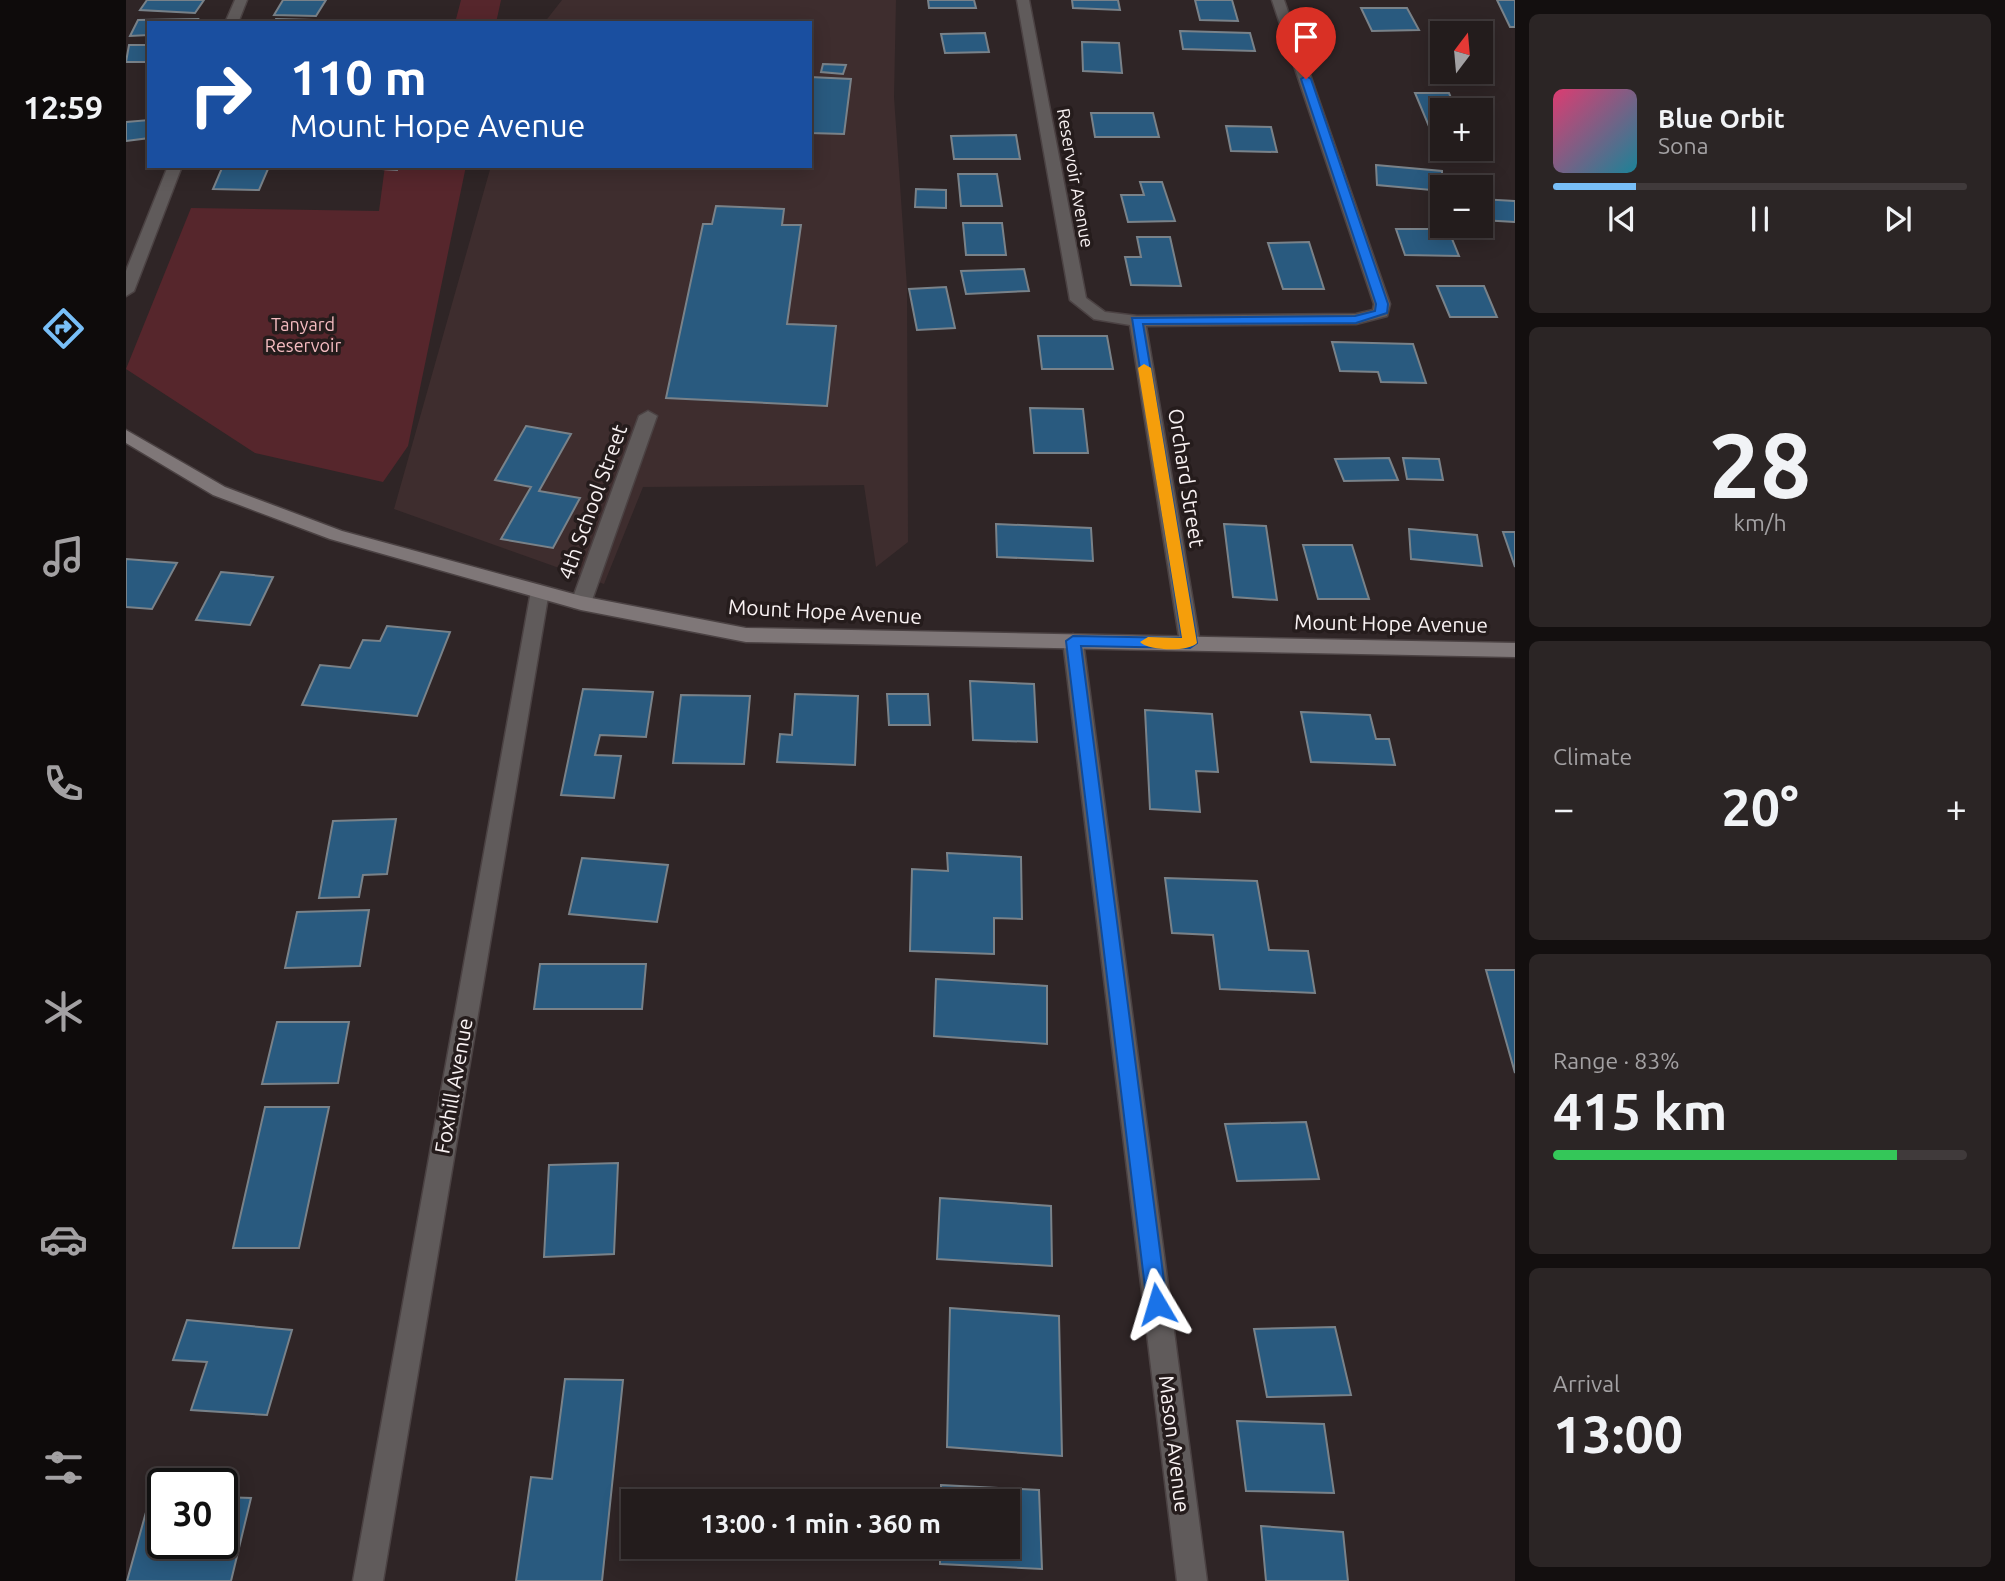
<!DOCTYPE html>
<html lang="en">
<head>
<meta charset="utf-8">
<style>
  :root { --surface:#231c1c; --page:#2b2525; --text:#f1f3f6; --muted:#a3a1a3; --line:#403a3b; --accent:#78bff8 }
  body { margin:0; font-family:Ubuntu,sans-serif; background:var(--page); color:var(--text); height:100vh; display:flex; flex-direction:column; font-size:26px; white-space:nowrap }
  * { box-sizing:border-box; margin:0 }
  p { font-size:23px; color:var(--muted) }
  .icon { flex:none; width:38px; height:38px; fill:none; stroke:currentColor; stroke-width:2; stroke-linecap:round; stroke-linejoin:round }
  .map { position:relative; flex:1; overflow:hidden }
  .drawer { display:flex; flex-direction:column; gap:14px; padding:14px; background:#130f0f; width:490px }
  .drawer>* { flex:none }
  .top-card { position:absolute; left:21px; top:21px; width:665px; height:147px; border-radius:0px; box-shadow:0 4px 18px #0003,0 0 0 2px var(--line); background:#1a4fa0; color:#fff; overflow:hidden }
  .needle { width:46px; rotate:16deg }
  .buttons { position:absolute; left:1304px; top:21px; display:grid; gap:14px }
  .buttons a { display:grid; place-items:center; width:63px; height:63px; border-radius:0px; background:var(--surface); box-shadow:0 4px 18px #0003,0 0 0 2px var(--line); font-size:35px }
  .speed { position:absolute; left:21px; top:1468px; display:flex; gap:14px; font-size:35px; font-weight:700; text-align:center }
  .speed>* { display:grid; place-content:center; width:91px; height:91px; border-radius:50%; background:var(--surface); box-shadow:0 4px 18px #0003,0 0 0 2px var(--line); line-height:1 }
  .speed .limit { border:4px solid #111; border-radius:10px; background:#fff; color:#111 }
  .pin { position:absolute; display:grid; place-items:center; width:60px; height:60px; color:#fff; margin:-72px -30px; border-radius:50% 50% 50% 0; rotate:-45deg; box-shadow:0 0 7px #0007 }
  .pin .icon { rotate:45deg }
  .me { position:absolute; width:77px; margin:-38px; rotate:353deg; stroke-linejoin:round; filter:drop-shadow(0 0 5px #0008) }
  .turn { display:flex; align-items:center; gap:24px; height:147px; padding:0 28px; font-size:32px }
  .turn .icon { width:91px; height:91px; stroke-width:2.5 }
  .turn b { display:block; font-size:49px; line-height:60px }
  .big { font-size:52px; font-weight:700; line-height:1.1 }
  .drawer .tile { flex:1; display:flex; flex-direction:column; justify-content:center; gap:10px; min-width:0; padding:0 24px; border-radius:10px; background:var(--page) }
  .drawer .dial { align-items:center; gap:0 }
  .dial b { font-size:91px; line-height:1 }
  .song { display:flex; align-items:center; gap:21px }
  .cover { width:84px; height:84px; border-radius:10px; background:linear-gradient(135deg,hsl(340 70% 55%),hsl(190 70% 35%)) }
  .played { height:7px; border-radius:4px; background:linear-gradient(90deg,var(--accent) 20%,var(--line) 20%) }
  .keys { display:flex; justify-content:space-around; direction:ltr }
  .heat { display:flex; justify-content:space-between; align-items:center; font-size:38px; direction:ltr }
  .charge { height:10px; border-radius:5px; background:linear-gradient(90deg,#34c759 83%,var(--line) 0) }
  .trip { position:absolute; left:495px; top:1489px; width:399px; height:70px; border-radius:0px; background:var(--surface); box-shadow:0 4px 18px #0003,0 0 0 2px var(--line); font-weight:700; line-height:70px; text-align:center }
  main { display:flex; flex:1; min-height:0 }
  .tabs { display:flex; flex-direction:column; width:126px; justify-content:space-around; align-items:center; background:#0e0b0b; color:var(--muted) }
  .tabs .icon { width:49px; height:49px }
  .tabs .current { color:var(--accent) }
  .tabs b { font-size:32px; color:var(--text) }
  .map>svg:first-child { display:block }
  .built { fill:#3e2d2e }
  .green { fill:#56262c }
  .building { fill:#295a7f; stroke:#798289; stroke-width:2 }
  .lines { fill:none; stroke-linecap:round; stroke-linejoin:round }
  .street-casing { stroke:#4b4243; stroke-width:3 }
  .secondary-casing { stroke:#4b4243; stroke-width:3 }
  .street { fill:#605b5b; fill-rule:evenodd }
  .secondary { fill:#7f7778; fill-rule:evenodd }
  .route { fill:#1a73e8; stroke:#114b97; stroke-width:2 }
  .slow { fill:#f59e0b }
  .labels { text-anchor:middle; stroke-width:7; stroke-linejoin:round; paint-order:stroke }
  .far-street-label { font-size:18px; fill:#f9f2f3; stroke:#251c1c }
  .far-park-label { font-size:18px; fill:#f4bbc0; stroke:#251c1c }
  .street-label { font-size:21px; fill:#f9f2f3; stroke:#251c1c }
</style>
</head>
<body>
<main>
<nav class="tabs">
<b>12:59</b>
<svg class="icon current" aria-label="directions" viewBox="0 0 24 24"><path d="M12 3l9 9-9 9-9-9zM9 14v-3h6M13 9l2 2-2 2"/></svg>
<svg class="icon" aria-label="music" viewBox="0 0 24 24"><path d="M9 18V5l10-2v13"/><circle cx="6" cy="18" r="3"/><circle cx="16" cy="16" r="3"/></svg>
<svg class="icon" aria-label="phone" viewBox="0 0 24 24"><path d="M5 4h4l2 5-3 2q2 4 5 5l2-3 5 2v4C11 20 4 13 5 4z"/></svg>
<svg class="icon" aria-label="climate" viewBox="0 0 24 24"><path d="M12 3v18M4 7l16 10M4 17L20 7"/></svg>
<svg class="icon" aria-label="car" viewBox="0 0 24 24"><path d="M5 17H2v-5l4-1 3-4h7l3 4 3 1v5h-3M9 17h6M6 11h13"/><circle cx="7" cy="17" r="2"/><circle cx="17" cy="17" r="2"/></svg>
<svg class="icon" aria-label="filters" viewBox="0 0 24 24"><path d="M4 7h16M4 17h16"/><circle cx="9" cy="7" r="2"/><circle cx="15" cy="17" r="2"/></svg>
</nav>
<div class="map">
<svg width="1389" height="1581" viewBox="0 0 1389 1581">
  <rect width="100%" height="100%" fill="#2f2526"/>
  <!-- built -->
  <path class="built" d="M 436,0 L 770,0 L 768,97 L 781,287 L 782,542 L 750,567 L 738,485 L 517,487 L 478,584 L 268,509 L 365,166 L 684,166 L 684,23 L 418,23 Z"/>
  <!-- green -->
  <path class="green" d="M 335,0 L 375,0 L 370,23 L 329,23 Z
    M 259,166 L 340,166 L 282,446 L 257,482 L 129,453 L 0,369 L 65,208 L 253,211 Z"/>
  <!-- building -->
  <path class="building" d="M 21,0 L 78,0 L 69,13 L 14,10 Z
    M 157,0 L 200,0 L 190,16 L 148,15 Z
    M 802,0 L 848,0 L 850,8 L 803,8 Z
    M 946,0 L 992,0 L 994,10 L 947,8 Z
    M 1069,0 L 1106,0 L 1112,21 L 1074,20 Z
    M 1371,0 L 1389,0 L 1389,27 L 1384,27 Z
    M 1235,8 L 1281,8 L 1293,30 L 1246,31 Z
    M 72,19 L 70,23 L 23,23 L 23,35 L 4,36 L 12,20 Z
    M 150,19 L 187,20 L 186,23 L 148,23 Z
    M 1054,31 L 1124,33 L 1129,51 L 1057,49 Z
    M 859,33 L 863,52 L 819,53 L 815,34 Z
    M 956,42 L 993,43 L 996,73 L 957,71 Z
    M 3,45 L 23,45 L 23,62 L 0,62 Z
    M 697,64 L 720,65 L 717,74 L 695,72 Z
    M 684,77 L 725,79 L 718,134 L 684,133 Z
    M 1289,93 L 1323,93 L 1330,110 L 1316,110 L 1316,136 L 1307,136 Z
    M 965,113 L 1027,113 L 1033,137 L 969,137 Z
    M 23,120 L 23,138 L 0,141 L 0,122 Z
    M 1100,126 L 1145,127 L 1151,152 L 1105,151 Z
    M 890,135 L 894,159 L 828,159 L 825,136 Z
    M 1250,165 L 1316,171 L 1316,191 L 1251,185 Z
    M 208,166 L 272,166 L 271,170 Z
    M 96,168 L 142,169 L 133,190 L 87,189 Z
    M 832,174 L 871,174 L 876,206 L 835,206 Z
    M 1014,182 L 1036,182 L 1049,221 L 1002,222 L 995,195 L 1018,195 Z
    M 790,189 L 820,190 L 820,208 L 789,207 Z
    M 1354,199 L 1389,201 L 1389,222 L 1355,220 Z
    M 590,206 L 658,209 L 656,225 L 675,225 L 661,324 L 710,326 L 701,406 L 540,398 L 577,224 L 586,224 Z
    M 837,223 L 876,223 L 880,255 L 840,255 Z
    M 1270,229 L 1322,229 L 1333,256 L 1279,255 Z
    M 1011,237 L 1044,237 L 1055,286 L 1005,285 L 999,257 L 1015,257 Z
    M 1183,242 L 1198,289 L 1157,289 L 1142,243 Z
    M 898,269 L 903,291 L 840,294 L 835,271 Z
    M 1311,286 L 1358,286 L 1371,317 L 1324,317 Z
    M 820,287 L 829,328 L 791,330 L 783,289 Z
    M 912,336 L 981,336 L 987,369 L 916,369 Z
    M 1206,342 L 1287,344 L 1300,383 L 1255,382 L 1252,372 L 1214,371 Z
    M 904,408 L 957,409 L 962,453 L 908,453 Z
    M 400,426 L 445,434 L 413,491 L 454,498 L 427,548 L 375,539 L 405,487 L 369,480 Z
    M 1263,458 L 1272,480 L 1218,481 L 1209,459 Z
    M 1277,458 L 1313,459 L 1317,480 L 1281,479 Z
    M 870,524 L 965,528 L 967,561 L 871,557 Z
    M 1098,524 L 1140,526 L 1151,600 L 1107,597 Z
    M 1283,529 L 1351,535 L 1356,566 L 1285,559 Z
    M 1377,532 L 1389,532 L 1389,567 Z
    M 1177,545 L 1226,545 L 1243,599 L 1192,599 Z
    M 0,559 L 51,563 L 26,609 L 0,607 Z
    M 95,572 L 147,577 L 124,625 L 70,620 Z
    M 261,626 L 324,632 L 291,716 L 176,705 L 194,665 L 224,668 L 237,640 L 254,641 Z
    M 844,681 L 908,684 L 911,742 L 847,740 Z
    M 457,689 L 527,692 L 520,737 L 474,735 L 469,755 L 495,756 L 488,798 L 435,795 Z
    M 669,694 L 732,696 L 729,765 L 651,762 L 654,734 L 666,735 Z
    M 761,694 L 802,694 L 804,725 L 763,725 Z
    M 555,695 L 624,696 L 618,764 L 547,763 Z
    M 1019,710 L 1086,714 L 1092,772 L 1070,771 L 1074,812 L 1024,809 Z
    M 1175,712 L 1244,715 L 1250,739 L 1263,739 L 1269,765 L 1185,762 Z
    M 270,819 L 261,874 L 237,875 L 233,897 L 193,898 L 207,821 Z
    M 821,853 L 895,857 L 896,919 L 868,918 L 868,954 L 784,951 L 786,869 L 822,871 Z
    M 456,858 L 542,865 L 531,922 L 443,914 Z
    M 1039,878 L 1131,881 L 1143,950 L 1182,951 L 1189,993 L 1094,989 L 1087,935 L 1046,933 Z
    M 243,910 L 234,966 L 159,968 L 171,912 Z
    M 414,964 L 520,964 L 516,1009 L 408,1009 Z
    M 1360,970 L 1389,970 L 1389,1073 Z
    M 810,979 L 921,986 L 921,1044 L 808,1036 Z
    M 151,1022 L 223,1022 L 212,1083 L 136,1084 Z
    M 139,1107 L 203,1107 L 173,1248 L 107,1248 Z
    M 1180,1122 L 1193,1179 L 1111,1181 L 1099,1124 Z
    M 492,1163 L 488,1254 L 418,1257 L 423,1165 Z
    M 814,1198 L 925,1206 L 926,1266 L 811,1259 Z
    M 824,1308 L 933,1316 L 936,1456 L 821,1447 Z
    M 61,1320 L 166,1330 L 141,1415 L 65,1410 L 81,1362 L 47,1360 Z
    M 1209,1327 L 1225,1395 L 1141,1397 L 1128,1329 Z
    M 439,1379 L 497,1380 L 476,1581 L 390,1581 L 405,1477 L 426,1479 Z
    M 1111,1421 L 1198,1424 L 1208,1493 L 1120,1491 Z
    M 815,1485 L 913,1490 L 916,1569 L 814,1564 L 814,1547 L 882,1547 L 882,1502 L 815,1502 Z
    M 25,1494 L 37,1495 L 37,1544 L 96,1544 L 96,1497 L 125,1498 L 105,1581 L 1,1581 Z
    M 1135,1526 L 1217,1532 L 1222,1581 L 1140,1581 Z"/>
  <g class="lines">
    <defs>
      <path id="street" d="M 109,0 L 121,0 L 112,23 L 99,23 Z
        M 891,0 L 903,0 L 960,298 L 979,312 L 1011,316 L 1230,314 L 1247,310 L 1248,304 L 1146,0 L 1158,0 L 1264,304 L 1261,316 L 1230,324 L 1020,326 L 1074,643 L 1064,650 L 1054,643 L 1004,325 L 968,319 L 944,300 Z
        M 42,166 L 56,166 L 8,291 L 0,296 L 0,271 Z
        M 522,411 L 531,416 L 465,603 L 462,608 L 448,608 L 445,603 L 513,416 Z
        M 414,585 L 423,591 L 257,1581 L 227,1581 L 405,591 Z
        M 947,634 L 957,641 L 1081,1581 L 1051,1581 L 937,641 Z"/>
      <path id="secondary" d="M 0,430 L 99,487 L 216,531 L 455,596 L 620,628 L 1389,643 L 1389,657 L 620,642 L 455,610 L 204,539 L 87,495 L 0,443 Z"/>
    </defs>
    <!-- street casing -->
    <use href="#street" class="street-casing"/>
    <!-- secondary casing -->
    <use href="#secondary" class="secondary-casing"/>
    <!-- street -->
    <use href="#street" class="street"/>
    <!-- secondary -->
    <use href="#secondary" class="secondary"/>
  </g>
  <!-- route -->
  <path class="route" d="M 1180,76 L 1185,79 L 1262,304 L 1261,313 L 1230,323 L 1017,324 L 1071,643 L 1064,648 L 955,646 L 1041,1304 L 1038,1311 L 1031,1314 L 1024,1311 L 1021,1304 L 940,641 L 947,636 L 1056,638 L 1006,318 L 1229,316 L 1249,311 L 1250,304 L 1175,79 Z"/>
  <!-- slow -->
  <path class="slow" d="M 1018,364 L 1025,368 L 1071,643 C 1063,652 1023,651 1014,642 L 1022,637 L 1056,638 L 1012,368 Z"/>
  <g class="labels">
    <!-- far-street labels -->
    <g class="far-street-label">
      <text transform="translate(949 178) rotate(80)" y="6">Reservoir Avenue</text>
    </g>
    <!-- far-park labels -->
    <g class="far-park-label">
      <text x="177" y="331">Tanyard<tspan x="177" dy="21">Reservoir</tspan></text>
    </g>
    <!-- street labels -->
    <g class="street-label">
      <text transform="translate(1060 478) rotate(81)" y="7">Orchard Street</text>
      <text transform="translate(467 502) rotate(-70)" y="7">4th School Street</text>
      <text transform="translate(699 612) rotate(3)" y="7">Mount Hope Avenue</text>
      <text transform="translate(1265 624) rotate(1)" y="7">Mount Hope Avenue</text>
      <text transform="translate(328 1086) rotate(-80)" y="7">Foxhill Avenue</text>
      <text transform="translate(1048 1444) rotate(83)" y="7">Mason Avenue</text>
    </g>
  </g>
</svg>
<div class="buttons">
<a><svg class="needle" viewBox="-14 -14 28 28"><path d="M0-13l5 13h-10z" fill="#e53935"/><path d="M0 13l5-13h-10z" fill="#a3a1a3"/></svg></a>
<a>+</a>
<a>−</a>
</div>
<div class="speed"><div class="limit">30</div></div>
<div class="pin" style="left:1180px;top:79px;background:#d93025"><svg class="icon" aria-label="arrive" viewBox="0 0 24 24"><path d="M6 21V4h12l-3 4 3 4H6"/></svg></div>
<svg class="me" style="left:1031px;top:1304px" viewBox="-20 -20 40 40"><path d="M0-17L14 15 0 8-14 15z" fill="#1a73e8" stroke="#fff" stroke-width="4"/></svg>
<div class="trip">13:00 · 1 min · 360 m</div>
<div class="top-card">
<div class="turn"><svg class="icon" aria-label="right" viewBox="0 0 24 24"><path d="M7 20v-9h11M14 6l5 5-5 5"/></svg><div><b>110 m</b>Mount Hope Avenue</div></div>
</div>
</div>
<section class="drawer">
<div class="tile">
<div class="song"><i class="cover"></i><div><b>Blue Orbit</b><p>Sona</p></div></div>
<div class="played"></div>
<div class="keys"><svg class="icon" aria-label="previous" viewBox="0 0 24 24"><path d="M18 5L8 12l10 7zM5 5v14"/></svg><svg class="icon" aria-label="pause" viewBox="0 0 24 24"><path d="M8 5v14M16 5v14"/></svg><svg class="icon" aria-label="next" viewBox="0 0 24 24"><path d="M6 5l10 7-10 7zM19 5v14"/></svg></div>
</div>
<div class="tile dial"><b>28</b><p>km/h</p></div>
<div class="tile"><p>Climate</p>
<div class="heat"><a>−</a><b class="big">20°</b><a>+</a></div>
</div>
<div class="tile"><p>Range · 83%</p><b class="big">415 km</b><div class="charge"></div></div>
<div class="tile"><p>Arrival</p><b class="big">13:00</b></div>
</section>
</main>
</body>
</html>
